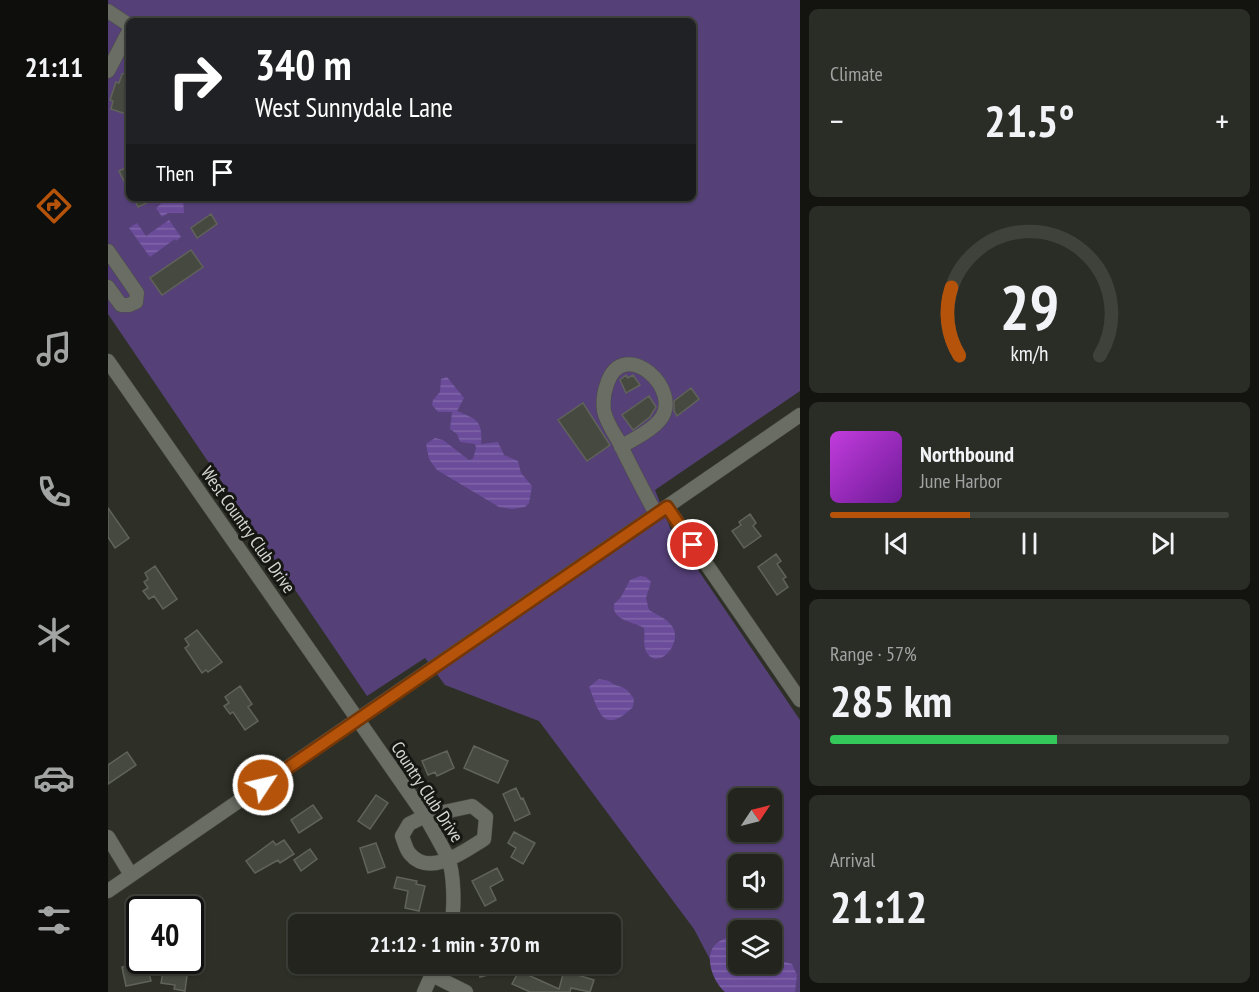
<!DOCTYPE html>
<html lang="en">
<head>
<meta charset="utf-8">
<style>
  :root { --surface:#22241d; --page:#2a2c26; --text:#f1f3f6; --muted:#a2a4a4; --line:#3f413b; --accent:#b45309 }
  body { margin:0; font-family:"PT Sans Narrow",sans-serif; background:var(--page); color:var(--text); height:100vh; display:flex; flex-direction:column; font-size:22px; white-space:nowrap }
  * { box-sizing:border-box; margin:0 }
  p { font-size:20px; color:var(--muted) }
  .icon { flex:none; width:33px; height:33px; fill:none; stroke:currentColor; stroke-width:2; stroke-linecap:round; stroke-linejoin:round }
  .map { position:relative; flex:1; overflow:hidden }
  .sheet { display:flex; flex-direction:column; gap:9px; padding:9px; background:#131410; width:459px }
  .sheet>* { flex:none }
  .banner { position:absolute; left:18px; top:18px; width:570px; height:183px; border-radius:9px; box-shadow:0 2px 4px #0004,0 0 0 2px var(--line); background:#202124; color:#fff; overflow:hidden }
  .needle { width:39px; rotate:55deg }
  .fabs { position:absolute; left:620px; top:788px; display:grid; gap:12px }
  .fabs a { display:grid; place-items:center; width:54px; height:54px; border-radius:9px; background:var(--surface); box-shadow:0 2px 4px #0004,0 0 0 2px var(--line); font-size:30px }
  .speed { position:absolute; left:18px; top:896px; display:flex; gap:12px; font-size:30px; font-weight:700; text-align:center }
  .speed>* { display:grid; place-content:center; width:78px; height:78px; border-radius:50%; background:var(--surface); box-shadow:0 2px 4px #0004,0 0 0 2px var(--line); line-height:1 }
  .speed .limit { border:3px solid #111; border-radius:9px; background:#fff; color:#111 }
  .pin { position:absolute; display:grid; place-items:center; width:51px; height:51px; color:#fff; margin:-26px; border:3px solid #fff; border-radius:50%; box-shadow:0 2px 6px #0007 }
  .me { position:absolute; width:66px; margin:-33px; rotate:55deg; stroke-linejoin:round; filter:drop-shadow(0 0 4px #0008) }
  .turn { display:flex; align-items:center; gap:21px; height:126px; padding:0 30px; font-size:27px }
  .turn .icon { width:78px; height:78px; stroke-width:2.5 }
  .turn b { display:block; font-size:42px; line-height:51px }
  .then { display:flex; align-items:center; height:57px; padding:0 30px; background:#0003; gap:12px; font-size:22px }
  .big { font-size:45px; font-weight:600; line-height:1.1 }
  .sheet .widget { flex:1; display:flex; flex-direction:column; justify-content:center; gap:9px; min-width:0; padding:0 21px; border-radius:9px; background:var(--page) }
  .sheet .dial { align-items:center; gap:0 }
  .dial svg { height:156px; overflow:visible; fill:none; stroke:var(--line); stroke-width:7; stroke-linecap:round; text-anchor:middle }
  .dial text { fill:var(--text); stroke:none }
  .song { display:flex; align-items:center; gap:18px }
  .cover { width:72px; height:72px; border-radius:9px; background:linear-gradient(135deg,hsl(290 70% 55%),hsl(280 70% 35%)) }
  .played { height:6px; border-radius:3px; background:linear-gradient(90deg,var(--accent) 35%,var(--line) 35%) }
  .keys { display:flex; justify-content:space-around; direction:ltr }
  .heat { display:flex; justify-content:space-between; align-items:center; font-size:33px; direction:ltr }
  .charge { height:9px; border-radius:4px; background:linear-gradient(90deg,#34c759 57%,var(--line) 0) }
  .trip { position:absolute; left:180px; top:914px; width:333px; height:60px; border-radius:9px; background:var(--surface); box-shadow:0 2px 4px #0004,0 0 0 2px var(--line); font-weight:600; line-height:60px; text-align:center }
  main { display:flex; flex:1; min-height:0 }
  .menu { display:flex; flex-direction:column; width:108px; justify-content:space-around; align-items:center; background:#0e0e0c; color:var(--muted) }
  .menu .icon { width:42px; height:42px }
  .menu .selected { color:var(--accent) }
  .menu b { font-size:27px; color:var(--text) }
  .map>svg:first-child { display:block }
  .grass { fill:#554078; fill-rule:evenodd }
  .water { fill:url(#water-rules) }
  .building { fill:#46493f; stroke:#606359; stroke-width:1.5 }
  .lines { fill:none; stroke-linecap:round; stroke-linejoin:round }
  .minor-casing { stroke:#4b4d46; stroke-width:15 }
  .minor { stroke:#6a6d63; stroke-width:14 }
  .route-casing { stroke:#753606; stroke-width:15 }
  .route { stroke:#b45309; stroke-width:10 }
  .labels { text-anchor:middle; stroke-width:6; stroke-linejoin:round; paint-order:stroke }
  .street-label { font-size:18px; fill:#d5d7d1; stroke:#161713 }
</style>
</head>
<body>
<main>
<nav class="menu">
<b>21:11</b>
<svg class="icon selected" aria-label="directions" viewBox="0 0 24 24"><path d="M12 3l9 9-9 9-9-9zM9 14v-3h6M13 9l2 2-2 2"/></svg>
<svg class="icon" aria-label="music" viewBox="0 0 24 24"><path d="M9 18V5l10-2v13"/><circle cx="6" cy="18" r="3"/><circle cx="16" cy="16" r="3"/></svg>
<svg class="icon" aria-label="phone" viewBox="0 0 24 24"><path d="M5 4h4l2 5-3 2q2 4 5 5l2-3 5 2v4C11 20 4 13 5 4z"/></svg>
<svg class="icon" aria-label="climate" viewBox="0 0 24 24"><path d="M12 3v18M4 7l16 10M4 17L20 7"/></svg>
<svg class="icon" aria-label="car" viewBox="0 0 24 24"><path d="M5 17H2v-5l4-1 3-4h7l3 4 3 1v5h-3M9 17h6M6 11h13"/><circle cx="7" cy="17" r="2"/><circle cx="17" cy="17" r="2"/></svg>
<svg class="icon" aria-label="filters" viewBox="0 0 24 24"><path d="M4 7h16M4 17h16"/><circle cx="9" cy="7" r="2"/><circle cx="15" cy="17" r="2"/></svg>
</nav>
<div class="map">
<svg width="692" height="992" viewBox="0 0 692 992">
  <defs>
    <pattern id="water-rules" width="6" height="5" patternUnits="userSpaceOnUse" patternTransform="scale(1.5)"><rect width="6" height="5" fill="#6b4c9b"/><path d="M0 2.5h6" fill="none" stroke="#7f65a8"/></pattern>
  </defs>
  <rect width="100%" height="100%" fill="#2e3027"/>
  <!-- grass -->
  <path class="grass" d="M 0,0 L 692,0 L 692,391 L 547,490 L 563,530 L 692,720 L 692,992 L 619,992 L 586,929 L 431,721 L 337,685 L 317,658 L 259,696 L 0,314 ZM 21,21 L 585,21 L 585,198 L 21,198 ZM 630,798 L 663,798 L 663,831 L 630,831 ZM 630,864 L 663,864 L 663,897 L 630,897 ZM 630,930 L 663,930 L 663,963 L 630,963 Z"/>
  <!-- water -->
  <path class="water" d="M 60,198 L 75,198 L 76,213 L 60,213 L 54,217 L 48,208 Z
    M 61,220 L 73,237 L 68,241 L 67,239 L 42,257 L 21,228 L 29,223 L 38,236 Z
    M 339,377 L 356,398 L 349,411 C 368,419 375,420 373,444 L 390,442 L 396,455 L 410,461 L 413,473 L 424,486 L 421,503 L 417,507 L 404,509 L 391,507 L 329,470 L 321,459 L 318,444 L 327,438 L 335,440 L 361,460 L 365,459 L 368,448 L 367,444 L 352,442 L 349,434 L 342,429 L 344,412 L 330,412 L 324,405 L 325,400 L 332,392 L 333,379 Z
    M 532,576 L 538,577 L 543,582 L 538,598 L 541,610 C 549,615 558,618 564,626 C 576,643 549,673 538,651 C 535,644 537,635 536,628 C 524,621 504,621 506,604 L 513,597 L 522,580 Z
    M 491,679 L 501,681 C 511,689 516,683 526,699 L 525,707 C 494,737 491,710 481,687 Z
    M 621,937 L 630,939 L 630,963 L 663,963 L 663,958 L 684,964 L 689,975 L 687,992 L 617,992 C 605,982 595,956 608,944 C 612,940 617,939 621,937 Z"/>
  <!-- building -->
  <path class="building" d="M 21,72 L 21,115 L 3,109 L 5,101 L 2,100 L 8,82 L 11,83 L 14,74 Z
    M 21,166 L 21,191 L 11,171 Z
    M 26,198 L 49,198 L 30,207 Z
    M 103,214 L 109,224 L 89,238 L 83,228 Z
    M 83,250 L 95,267 L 54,295 L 42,278 Z
    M 518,375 L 520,378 L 525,375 L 532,385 L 518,393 L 512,380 Z
    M 583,388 L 591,399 L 569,416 L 566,411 L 566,401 Z
    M 541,396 L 548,407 L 542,417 L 525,430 L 514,415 Z
    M 475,403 L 502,445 L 479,461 L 450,420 Z
    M 0,508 L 21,538 L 7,548 L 0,537 Z
    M 642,514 L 648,523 L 645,526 L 653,536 L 636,548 L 624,531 L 633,525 L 631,522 Z
    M 668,554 L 673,561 L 669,564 L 678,577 L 675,579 L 680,587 L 669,595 L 650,567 Z
    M 47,566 L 69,599 L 55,609 L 46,596 L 41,599 L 35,591 L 40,588 L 36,582 L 40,579 L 37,573 Z
    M 89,630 L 114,662 L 100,672 L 98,670 L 94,673 L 77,648 L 81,645 L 77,639 Z
    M 132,686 L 144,704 L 140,707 L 150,721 L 137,730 L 125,712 L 122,714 L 116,706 L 121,703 L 117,697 Z
    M 366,746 L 400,761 L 390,783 L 356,768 Z
    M 339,751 L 346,768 L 329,776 L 327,772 L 320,775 L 314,761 Z
    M 19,752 L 28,765 L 0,784 L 0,765 Z
    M 408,788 L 413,799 L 415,798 L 422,814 L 407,821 L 395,794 Z
    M 268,795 L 280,803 L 262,829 L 250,821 Z
    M 205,805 L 214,818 L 191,833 L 183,820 Z
    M 406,832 L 427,843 L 415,864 L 403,857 L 408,848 L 400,843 Z
    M 176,840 L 186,854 L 172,863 L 170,860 L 147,873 L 138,861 L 165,841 L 168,845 Z
    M 268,843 L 277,867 L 260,873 L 252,848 Z
    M 202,849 L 209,859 L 193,871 L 186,860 Z
    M 389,868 L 395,880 L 382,887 L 388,900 L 377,906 L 364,881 Z
    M 289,877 L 309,881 L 308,884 L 317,886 L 311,911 L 297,908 L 300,891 L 286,888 Z
    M 369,963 L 394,963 L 396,971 L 372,977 Z
    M 28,964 L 28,968 L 39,966 L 43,981 L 18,986 L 14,967 Z
    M 61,964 L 80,967 L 77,991 L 66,989 L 67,985 L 53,983 L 55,972 L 60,972 Z
    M 411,971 L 451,989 L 456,971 L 486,980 L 482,992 L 463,988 L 462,992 L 422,992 L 404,984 Z"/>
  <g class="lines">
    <defs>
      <path id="minor" d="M 0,11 L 21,25
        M 0,71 L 21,31
        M 0,251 L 29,293 L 28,302 L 21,305 L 13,305 L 0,287
        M 0,361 L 317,816 C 325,830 333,844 340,858 C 346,873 347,908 343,924
        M 513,447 C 525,439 542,432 551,421 C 578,391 515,334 499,384 C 496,392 495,403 496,411 C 498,421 505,432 510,440 C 522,465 535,490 548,514
        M 559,507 L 692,700
        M 364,806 L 378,817 L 376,839 C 358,850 322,878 302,854 C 298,850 296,841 294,836 L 301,824 L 317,816 Z
        M 0,837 L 23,875
        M 0,891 L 692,415
        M 324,975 L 358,992
        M 316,992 L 329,963"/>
    </defs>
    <!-- minor casing -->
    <use href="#minor" class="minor-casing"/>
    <!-- minor -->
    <use href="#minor" class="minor"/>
  </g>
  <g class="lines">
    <defs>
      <path id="route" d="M 155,785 L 559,507 L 585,545"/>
    </defs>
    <!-- route casing -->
    <use href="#route" class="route-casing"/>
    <!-- route -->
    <use href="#route" class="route"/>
  </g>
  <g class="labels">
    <!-- street labels -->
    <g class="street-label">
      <text transform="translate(140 530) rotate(55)" y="6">West Country Club Drive</text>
      <text transform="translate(319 792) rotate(57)" y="6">Country Club Drive</text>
    </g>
  </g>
</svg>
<div class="fabs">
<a><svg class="needle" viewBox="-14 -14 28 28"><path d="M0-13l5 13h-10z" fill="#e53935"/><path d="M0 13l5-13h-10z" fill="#a2a4a4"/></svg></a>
<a><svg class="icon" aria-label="sound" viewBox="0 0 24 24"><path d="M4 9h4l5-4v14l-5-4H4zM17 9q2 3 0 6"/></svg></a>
<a><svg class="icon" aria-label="layers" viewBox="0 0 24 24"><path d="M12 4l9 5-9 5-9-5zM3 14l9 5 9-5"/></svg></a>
</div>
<div class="speed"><div class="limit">40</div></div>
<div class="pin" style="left:585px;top:545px;background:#d93025"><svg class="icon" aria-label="arrive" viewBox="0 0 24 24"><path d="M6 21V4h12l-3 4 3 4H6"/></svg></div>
<svg class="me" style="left:155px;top:785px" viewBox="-20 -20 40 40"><circle r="17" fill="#b45309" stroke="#fff" stroke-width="3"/><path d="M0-11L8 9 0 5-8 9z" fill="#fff"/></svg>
<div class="trip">21:12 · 1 min · 370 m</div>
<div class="banner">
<div class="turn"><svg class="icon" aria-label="right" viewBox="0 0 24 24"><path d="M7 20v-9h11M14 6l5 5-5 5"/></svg><div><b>340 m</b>West Sunnydale Lane</div></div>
<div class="then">Then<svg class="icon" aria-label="arrive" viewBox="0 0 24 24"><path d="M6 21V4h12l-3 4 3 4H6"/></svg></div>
</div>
</div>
<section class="sheet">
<div class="widget"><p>Climate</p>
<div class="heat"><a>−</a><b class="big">21.5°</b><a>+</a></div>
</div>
<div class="widget dial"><svg viewBox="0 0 100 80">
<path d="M14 69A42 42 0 1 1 86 69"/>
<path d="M14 69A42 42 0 0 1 10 34" stroke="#b45309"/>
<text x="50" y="56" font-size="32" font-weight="700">29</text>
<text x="50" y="72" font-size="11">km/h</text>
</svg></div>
<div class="widget">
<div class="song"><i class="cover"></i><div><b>Northbound</b><p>June Harbor</p></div></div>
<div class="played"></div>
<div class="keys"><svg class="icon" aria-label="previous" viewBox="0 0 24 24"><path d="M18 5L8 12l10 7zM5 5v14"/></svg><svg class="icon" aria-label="pause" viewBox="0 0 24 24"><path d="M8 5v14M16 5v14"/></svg><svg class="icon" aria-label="next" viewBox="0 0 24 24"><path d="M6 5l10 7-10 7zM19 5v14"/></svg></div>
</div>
<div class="widget"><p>Range · 57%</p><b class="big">285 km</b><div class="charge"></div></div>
<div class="widget"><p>Arrival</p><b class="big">21:12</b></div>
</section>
</main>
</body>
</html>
